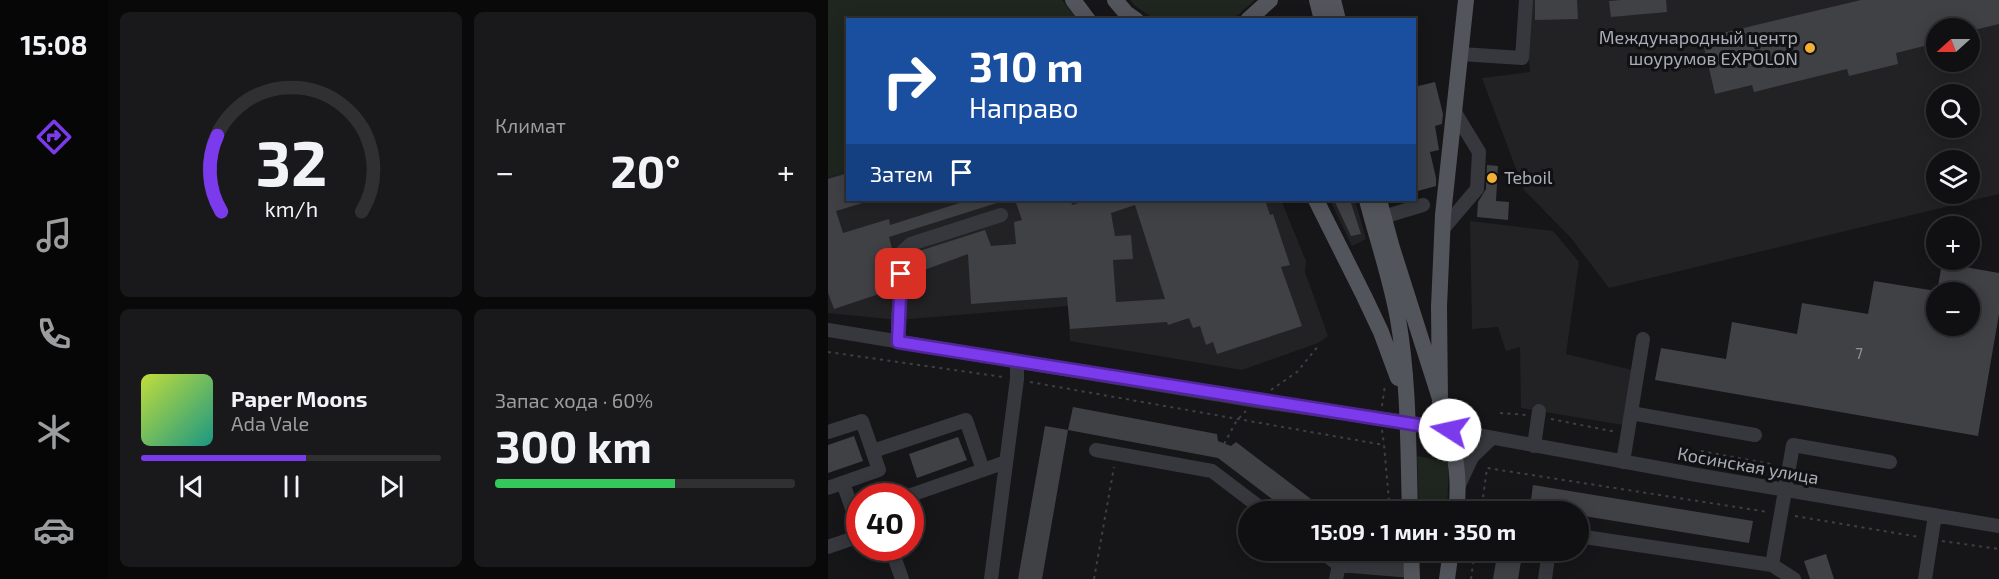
<!DOCTYPE html>
<html lang="ru">
<head>
<meta charset="utf-8">
<style>
  :root { --surface:#101012; --page:#19191b; --text:#f1f3f6; --muted:#9c9d9f; --line:#303032; --accent:#7c3aed }
  body { margin:0; font-family:"Exo 2",sans-serif; background:var(--page); color:var(--text); height:100vh; display:flex; flex-direction:column; font-size:22px; white-space:nowrap }
  * { box-sizing:border-box; margin:0 }
  p { font-size:20px; color:var(--muted) }
  .icon { flex:none; width:33px; height:33px; fill:none; stroke:currentColor; stroke-width:2; stroke-linecap:round; stroke-linejoin:round }
  .map { position:relative; flex:1; overflow:hidden }
  .panel { display:flex; flex-direction:column; gap:12px; padding:12px; background:#09090a; width:720px }
  .panel>* { flex:none }
  .banner { position:absolute; left:18px; top:18px; width:570px; height:183px; border-radius:0px; box-shadow:0 3px 15px #0003,0 0 0 2px var(--line); background:#1a4fa0; color:#fff; overflow:hidden }
  .needle { width:39px; rotate:249deg }
  .controls { position:absolute; left:1098px; top:18px; display:grid; gap:12px }
  .controls a { display:grid; place-items:center; width:54px; height:54px; border-radius:50%; background:var(--surface); box-shadow:0 3px 15px #0003,0 0 0 2px var(--line); font-size:30px }
  .speed { position:absolute; left:18px; top:483px; display:flex; gap:12px; font-size:30px; font-weight:700; text-align:center }
  .speed>* { display:grid; place-content:center; width:78px; height:78px; border-radius:50%; background:var(--surface); box-shadow:0 3px 15px #0003,0 0 0 2px var(--line); line-height:1 }
  .speed .limit { border:9px solid #d22; background:#fff; color:#111 }
  .pin { position:absolute; display:grid; place-items:center; width:51px; height:51px; color:#fff; margin:-26px; border-radius:12px; box-shadow:0 3px 9px #0006 }
  .me { position:absolute; width:66px; margin:-33px; rotate:280deg; stroke-linejoin:round; filter:drop-shadow(0 0 4px #0008) }
  .turn { display:flex; align-items:center; gap:21px; height:126px; padding:0 24px; font-size:27px }
  .turn .icon { width:78px; height:78px; stroke-width:2.5 }
  .turn b { display:block; font-size:42px; line-height:51px }
  .then { display:flex; align-items:center; height:57px; padding:0 24px; background:#0003; gap:12px; font-size:22px }
  .big { font-size:45px; font-weight:700; line-height:1.1 }
  .panel .card { flex:1; display:flex; flex-direction:column; justify-content:center; gap:9px; min-width:0; padding:0 21px; border-radius:9px; background:var(--page) }
  .panel .dial { align-items:center; gap:0 }
  .dial svg { height:156px; overflow:visible; fill:none; stroke:var(--line); stroke-width:7; stroke-linecap:round; text-anchor:middle }
  .dial text { fill:var(--text); stroke:none }
  .song { display:flex; align-items:center; gap:18px }
  .cover { width:72px; height:72px; border-radius:9px; background:linear-gradient(135deg,hsl(70 70% 55%),hsl(170 70% 35%)) }
  .played { height:6px; border-radius:3px; background:linear-gradient(90deg,var(--accent) 55%,var(--line) 55%) }
  .keys { display:flex; justify-content:space-around; direction:ltr }
  .heat { display:flex; justify-content:space-between; align-items:center; font-size:33px; direction:ltr }
  .charge { height:9px; border-radius:4px; background:linear-gradient(90deg,#34c759 60%,var(--line) 0) }
  .panel .tiles { flex:1; display:grid; gap:12px; grid-template-columns:repeat(2,1fr) }
  .trip { position:absolute; left:410px; top:501px; width:351px; height:60px; border-radius:30px; background:var(--surface); box-shadow:0 3px 15px #0003,0 0 0 2px var(--line); font-weight:700; line-height:60px; text-align:center }
  main { display:flex; flex:1; min-height:0 }
  .tabs { display:flex; flex-direction:column; width:108px; justify-content:space-around; align-items:center; background:#060607; color:var(--muted) }
  .tabs .icon { width:42px; height:42px }
  .tabs .active { color:var(--accent) }
  .tabs b { font-size:27px; color:var(--text) }
  .map>svg:first-child { display:block }
  .built { fill:#222225; fill-rule:evenodd }
  .green { fill:#1e261f }
  .building { fill:#404145; fill-rule:evenodd }
  .lines { fill:none; stroke-linecap:round; stroke-linejoin:round }
  .path { stroke:#3d3f44; stroke-width:2; stroke-dasharray:3 4.5; stroke-linecap:butt }
  .minor { stroke:#37383d; stroke-width:14 }
  .major { stroke:#53555c; stroke-width:16 }
  .route-casing { stroke:#51269a; stroke-width:15 }
  .route { stroke:#7c3aed; stroke-width:10 }
  .poi-dot { fill:#f2b134; stroke:#111113; stroke-width:2 }
  .labels { text-anchor:middle; stroke-width:6; stroke-linejoin:round; paint-order:stroke }
  .number-label { font-size:15px; fill:#8e929b }
  .poi-label { font-size:18px; fill:#a8adb8; stroke:#111113; text-anchor:end }
  .street-label { font-size:18px; fill:#a8adb8; stroke:#111113 }
</style>
</head>
<body>
<main>
<nav class="tabs">
<b>15:08</b>
<svg class="icon active" aria-label="directions" viewBox="0 0 24 24"><path d="M12 3l9 9-9 9-9-9zM9 14v-3h6M13 9l2 2-2 2"/></svg>
<svg class="icon" aria-label="music" viewBox="0 0 24 24"><path d="M9 18V5l10-2v13"/><circle cx="6" cy="18" r="3"/><circle cx="16" cy="16" r="3"/></svg>
<svg class="icon" aria-label="phone" viewBox="0 0 24 24"><path d="M5 4h4l2 5-3 2q2 4 5 5l2-3 5 2v4C11 20 4 13 5 4z"/></svg>
<svg class="icon" aria-label="climate" viewBox="0 0 24 24"><path d="M12 3v18M4 7l16 10M4 17L20 7"/></svg>
<svg class="icon" aria-label="car" viewBox="0 0 24 24"><path d="M5 17H2v-5l4-1 3-4h7l3 4 3 1v5h-3M9 17h6M6 11h13"/><circle cx="7" cy="17" r="2"/><circle cx="17" cy="17" r="2"/></svg>
</nav>
<section class="panel">
<div class="tiles">
<div class="card dial"><svg viewBox="0 0 100 80">
<path d="M14 69A42 42 0 1 1 86 69"/>
<path d="M14 69A42 42 0 0 1 12 30" stroke="#7c3aed"/>
<text x="50" y="56" font-size="32" font-weight="700">32</text>
<text x="50" y="72" font-size="11">km/h</text>
</svg></div>
<div class="card"><p>Климат</p>
<div class="heat"><a>−</a><b class="big">20°</b><a>+</a></div>
</div>
<div class="card">
<div class="song"><i class="cover"></i><div><b>Paper Moons</b><p>Ada Vale</p></div></div>
<div class="played"></div>
<div class="keys"><svg class="icon" aria-label="previous" viewBox="0 0 24 24"><path d="M18 5L8 12l10 7zM5 5v14"/></svg><svg class="icon" aria-label="pause" viewBox="0 0 24 24"><path d="M8 5v14M16 5v14"/></svg><svg class="icon" aria-label="next" viewBox="0 0 24 24"><path d="M6 5l10 7-10 7zM19 5v14"/></svg></div>
</div>
<div class="card"><p>Запас хода · 60%</p><b class="big">300 km</b><div class="charge"></div></div>
</div>
</section>
<div class="map">
<svg width="1171" height="579" viewBox="0 0 1171 579">
  <rect width="100%" height="100%" fill="#161618"/>
  <!-- built -->
  <path class="built" d="M 696,0 L 1171,0 L 1171,194 L 781,288 L 743,238 L 696,190 L 654,78 L 702,72 ZM 1108,28 L 1142,28 L 1142,62 L 1108,62 ZM 1108,94 L 1142,94 L 1142,128 L 1108,128 ZM 1108,160 L 1142,160 L 1142,194 L 1108,194 Z
    M 19,171 L 20,200 L 453,200 L 478,261 L 477,272 L 500,336 L 490,343 L 414,370 L 242,341 L 240,306 L 70,320 L 0,313 L 0,177 Z
    M 502,200 L 527,200 L 538,239 L 524,246 Z
    M 642,221 L 725,231 L 751,262 L 738,354 L 804,370 L 795,425 L 693,408 L 692,347 L 678,351 L 670,327 L 644,329 Z"/>
  <!-- green -->
  <path class="green" d="M 0,0 L 234,0 L 249,19 L 20,20 L 19,171 L 0,177 Z
    M 302,0 L 427,0 L 410,15 L 399,19 L 328,20 L 307,6 Z
    M 589,456 L 621,462 L 619,511 L 591,511 Z"/>
  <!-- building -->
  <path class="building" d="M 707,0 L 749,0 L 750,19 L 707,20 Z
    M 793,0 L 838,0 L 839,12 L 783,17 L 781,1 Z
    M 1033,0 L 1171,0 L 1171,24 L 1142,31 L 1142,28 L 1108,28 L 1108,43 L 1068,53 L 1070,64 L 1021,76 L 1019,69 L 926,92 L 924,85 L 887,94 L 874,38 Z
    M 607,82 L 615,114 L 614,124 L 607,126 L 611,150 L 602,152 L 608,178 L 608,186 L 586,192 L 586,87 Z
    M 659,165 L 670,166 L 668,201 L 681,202 L 680,220 L 649,217 L 650,202 L 658,189 Z
    M 20,173 L 20,200 L 37,200 L 38,202 L 8,211 L 15,233 L 61,219 L 62,225 L 141,200 L 172,200 L 172,202 L 61,237 L 66,256 L 58,258 L 64,278 L 63,290 L 6,309 L 0,293 L 0,179 Z
    M 187,200 L 243,200 L 244,205 L 260,200 L 362,200 L 363,203 L 376,200 L 437,200 L 442,215 L 445,214 L 462,265 L 453,267 L 474,326 L 389,354 L 385,342 L 378,345 L 372,326 L 365,328 L 361,318 L 340,325 L 339,322 L 242,329 L 239,297 L 143,304 L 140,254 L 88,273 L 83,259 L 84,255 L 88,252 L 157,230 L 163,246 L 188,244 L 186,222 L 194,220 ZM 307,205 L 337,299 L 288,302 L 285,260 L 305,259 L 303,235 L 287,236 L 283,213 Z
    M 506,200 L 522,200 L 533,234 L 523,236 Z
    M 1114,263 L 1171,273 L 1171,314 L 1150,436 L 827,380 L 833,348 L 898,359 L 904,322 L 969,334 L 974,303 L 1040,314 L 1046,281 L 1108,291 L 1108,326 L 1142,326 L 1142,292 L 1109,292 Z
    M 245,407 L 389,434 L 390,441 L 403,446 L 408,442 L 500,512 L 461,512 L 390,458 L 240,430 Z
    M 217,426 L 240,430 L 214,579 L 190,579 Z
    M 26,436 L 35,461 L 0,473 L 0,445 Z
    M 130,437 L 139,460 L 89,478 L 81,454 Z
    M 705,485 L 925,521 L 921,543 L 750,515 L 750,512 L 730,512 L 702,507 Z
    M 670,550 L 695,550 L 690,579 L 665,579 Z
    M 998,554 L 1006,579 L 982,579 L 976,561 Z"/>
  <g class="lines">
    <!-- path -->
    <path class="path" d="M 0,352 L 175,377
      M 202,382 L 556,445 L 562,512
      M 443,390 L 469,372 L 491,345
      M 554,406 L 557,385
      M 672,413 L 699,415
      M 723,419 L 788,432
      M 554,430 L 556,445
      M 396,444 L 409,420 L 418,411
      M 873,451 L 943,464
      M 653,512 L 659,468 L 940,512
      M 967,516 L 1091,537
      M 1114,541 L 1171,549
      M 266,579 L 286,467
      M 643,579 L 647,550"/>
    <!-- minor -->
    <path class="minor" d="M 633,54 L 694,58 L 698,0
      M 555,217 L 595,205
      M 614,230 L 649,189 L 651,152 L 626,111
      M 0,330 L 429,401 L 579,422 L 869,475 L 1171,526
      M 70,342 L 70,320 L 75,251 L 83,244 L 173,215
      M 803,413 L 815,339
      M 0,432 L 34,421 L 51,470 L 0,488
      M 706,446 L 711,411
      M 268,450 L 384,471 L 438,512
      M 45,451 L 138,420 L 155,470
      M 795,462 L 803,413 L 927,435
      M 15,483 L 32,531
      M 631,485 L 644,457 L 663,439
      M 80,496 L 178,462
      M 750,536 L 944,565 L 965,445 L 1062,462
      M 0,547 L 32,536
      M 63,548 L 74,579
      M 491,550 L 511,565
      M 944,565 L 966,579
      M 163,579 L 189,379 L 189,361
      M 508,579 L 511,565 L 584,571
      M 717,579 L 721,550
      M 1097,579 L 1107,515"/>
    <!-- major -->
    <path class="major" d="M 245,0 L 260,20
      M 287,0 L 298,13 L 308,20
      M 489,0 L 494,20
      M 505,0 L 510,20
      M 420,20 L 442,0
      M 488,200 L 536,296 L 553,332 L 570,378
      M 539,200 C 549,239 563,279 570,319 C 581,382 580,448 582,512
      M 551,200 L 564,248 L 622,430 C 628,458 632,483 628,512
      M 612,402 L 611,307 L 615,215 L 638,0
      M 583,550 L 584,579
      M 619,579 L 623,550"/>
  </g>
  <g class="lines">
    <defs>
      <path id="route" d="M 73,274 L 70,342 L 622,430"/>
    </defs>
    <!-- route casing -->
    <use href="#route" class="route-casing"/>
    <!-- route -->
    <use href="#route" class="route"/>
  </g>
  <!-- markers -->
  <g class="poi-dot">
    <circle cx="982" cy="48" r="6"/>
    <circle cx="664" cy="178" r="6"/>
  </g>
  <g class="labels">
    <!-- number labels -->
    <g class="number-label">
      <text x="1031" y="359">7</text>
    </g>
    <!-- poi labels -->
    <g class="poi-label">
      <text x="970" y="44">Международный центр<tspan x="970" dy="21">шоурумов EXPOLON</tspan></text>
      <text x="676" y="184" text-anchor="start">Teboil</text>
    </g>
    <!-- street labels -->
    <g class="street-label">
      <text transform="translate(920 466) rotate(10)" y="6">Косинская улица</text>
    </g>
  </g>
</svg>
<div class="controls">
<a><svg class="needle" viewBox="-14 -14 28 28"><path d="M0-13l5 13h-10z" fill="#e53935"/><path d="M0 13l5-13h-10z" fill="#9c9d9f"/></svg></a>
<a><svg class="icon" aria-label="search" viewBox="0 0 24 24"><circle cx="10" cy="10" r="6"/><path d="M15 15l6 6"/></svg></a>
<a><svg class="icon" aria-label="layers" viewBox="0 0 24 24"><path d="M12 4l9 5-9 5-9-5zM3 14l9 5 9-5"/></svg></a>
<a>+</a>
<a>−</a>
</div>
<div class="speed"><div class="limit">40</div></div>
<div class="pin" style="left:73px;top:274px;background:#d93025"><svg class="icon" aria-label="arrive" viewBox="0 0 24 24"><path d="M6 21V4h12l-3 4 3 4H6"/></svg></div>
<svg class="me" style="left:622px;top:430px" viewBox="-20 -20 40 40"><circle r="19" fill="#fff"/><path d="M0-13L10 11 0 6-10 11z" fill="#7c3aed"/></svg>
<div class="trip">15:09 · 1 мин · 350 m</div>
<div class="banner">
<div class="turn"><svg class="icon" aria-label="right" viewBox="0 0 24 24"><path d="M7 20v-9h11M14 6l5 5-5 5"/></svg><div><b>310 m</b>Направо</div></div>
<div class="then">Затем<svg class="icon" aria-label="arrive" viewBox="0 0 24 24"><path d="M6 21V4h12l-3 4 3 4H6"/></svg></div>
</div>
</div>
</main>
</body>
</html>
